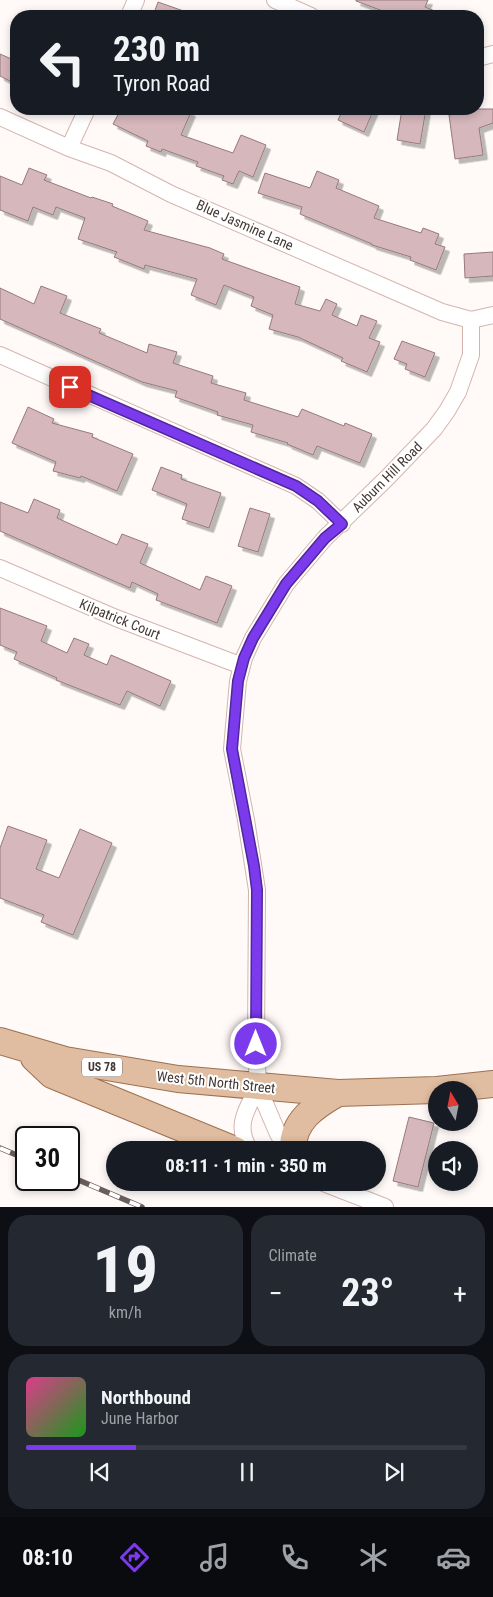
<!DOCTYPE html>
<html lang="en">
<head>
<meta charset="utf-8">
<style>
  :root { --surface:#171b24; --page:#242831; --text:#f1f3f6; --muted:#9ea1a6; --line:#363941; --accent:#7c3aed }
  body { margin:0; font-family:"Roboto Condensed",sans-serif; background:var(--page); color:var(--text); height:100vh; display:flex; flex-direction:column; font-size:19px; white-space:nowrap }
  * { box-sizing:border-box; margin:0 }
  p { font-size:16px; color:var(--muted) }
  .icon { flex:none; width:28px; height:28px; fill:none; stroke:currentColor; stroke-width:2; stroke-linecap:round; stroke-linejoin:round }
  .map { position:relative; height:1207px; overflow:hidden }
  .sheet { display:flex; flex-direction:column; gap:8px; padding:8px; background:#0d0f14; flex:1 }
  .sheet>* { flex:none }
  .top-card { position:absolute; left:10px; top:10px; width:474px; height:105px; border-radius:20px; box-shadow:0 2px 8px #0003; background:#171b24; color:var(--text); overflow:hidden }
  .needle { width:32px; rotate:350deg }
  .tools { position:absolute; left:428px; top:1081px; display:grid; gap:10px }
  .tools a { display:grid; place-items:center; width:50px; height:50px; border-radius:50%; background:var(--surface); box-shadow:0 2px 8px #0003; font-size:25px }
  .speed { position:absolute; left:15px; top:1126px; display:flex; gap:10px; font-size:25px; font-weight:700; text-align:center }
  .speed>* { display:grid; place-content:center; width:65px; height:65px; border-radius:50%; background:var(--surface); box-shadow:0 2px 8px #0003; line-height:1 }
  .speed .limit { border:2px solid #111; border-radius:8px; background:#fff; color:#111 }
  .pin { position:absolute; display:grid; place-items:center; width:42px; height:42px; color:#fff; margin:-21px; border-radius:10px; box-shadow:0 2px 8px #0006 }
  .me { position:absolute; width:55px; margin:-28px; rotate:0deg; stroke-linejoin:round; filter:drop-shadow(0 0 4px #0008) }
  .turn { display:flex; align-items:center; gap:18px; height:105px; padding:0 20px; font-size:22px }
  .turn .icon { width:65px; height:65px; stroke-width:2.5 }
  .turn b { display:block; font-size:35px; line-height:42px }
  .big { font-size:38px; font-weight:700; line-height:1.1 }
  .sheet .widget { flex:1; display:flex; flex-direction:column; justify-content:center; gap:8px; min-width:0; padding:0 18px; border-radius:20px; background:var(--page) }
  .sheet .dial { align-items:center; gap:0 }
  .dial b { font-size:65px; line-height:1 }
  .song { display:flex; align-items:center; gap:15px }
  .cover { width:60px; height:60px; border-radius:8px; background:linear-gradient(135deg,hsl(330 70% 55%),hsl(120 70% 35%)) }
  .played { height:5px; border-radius:2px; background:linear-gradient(90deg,var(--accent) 25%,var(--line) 25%) }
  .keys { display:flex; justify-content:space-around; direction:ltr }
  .heat { display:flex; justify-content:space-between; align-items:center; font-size:28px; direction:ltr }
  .sheet .tiles { flex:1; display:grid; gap:8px; grid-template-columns:1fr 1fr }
  .widget:last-child { grid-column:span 2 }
  .trip { position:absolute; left:106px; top:1141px; width:280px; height:50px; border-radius:25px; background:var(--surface); box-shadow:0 2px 8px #0003; font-weight:700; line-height:50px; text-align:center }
  .tab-bar { display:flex; height:80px; justify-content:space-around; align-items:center; background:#090b0e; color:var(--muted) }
  .tab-bar .icon { width:35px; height:35px }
  .tab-bar .active { color:var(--accent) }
  .tab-bar b { font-size:22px; color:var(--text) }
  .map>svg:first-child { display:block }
  .building { fill:#d6b7bb; stroke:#96797d; filter:url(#shadow) }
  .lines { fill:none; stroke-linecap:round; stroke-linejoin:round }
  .minor-casing { stroke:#d3b5ae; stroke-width:18 }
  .primary-casing { stroke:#9c7151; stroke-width:28 }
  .minor { stroke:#fff; stroke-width:16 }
  .primary { stroke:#e0bca0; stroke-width:26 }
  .rail-casing { stroke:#695e5b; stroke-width:5.5 }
  .rail { stroke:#fff; stroke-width:4; stroke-dasharray:11; stroke-linecap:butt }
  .route-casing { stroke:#51269a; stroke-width:12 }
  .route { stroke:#7c3aed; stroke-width:9 }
  .labels { text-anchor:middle; stroke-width:4; stroke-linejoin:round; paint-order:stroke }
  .shield { fill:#fff; stroke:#7c7472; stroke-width:1 }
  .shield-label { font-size:12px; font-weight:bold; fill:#443835 }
  .street-label { font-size:14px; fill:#443835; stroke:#fff }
</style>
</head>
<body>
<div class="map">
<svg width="493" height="1207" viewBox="0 0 493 1207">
  <defs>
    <filter id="shadow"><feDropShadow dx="4.5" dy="4.5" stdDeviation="0" flood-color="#0004"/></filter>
  </defs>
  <rect width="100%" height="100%" fill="#fff9f7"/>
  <!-- building -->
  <path class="building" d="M 356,0 L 428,0 L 425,7 L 447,16 L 396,16 L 356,1 Z
    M 158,2 L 192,14 L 192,16 L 153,16 Z
    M 0,54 L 16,61 L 16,84 L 0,76 Z
    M 121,109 L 184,109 L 191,112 L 181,135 L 233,153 L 241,135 L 266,145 L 253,177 L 239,171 L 233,184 L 222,180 L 224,176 L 196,166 L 198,162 L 162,149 L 161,152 L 146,146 L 148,141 L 113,124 Z
    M 343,109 L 374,109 L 364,132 L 338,120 Z
    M 402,109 L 410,111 L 410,109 L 426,109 L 420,144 L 397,140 Z
    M 457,109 L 493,109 L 493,123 L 479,128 L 483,155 L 455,159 L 449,115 L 457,114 Z
    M 29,168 L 47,175 L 44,180 L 91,198 L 92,197 L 113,204 L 112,206 L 148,221 L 144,230 L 210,248 L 224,254 L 222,259 L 300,287 L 295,304 L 320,311 L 326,299 L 337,304 L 332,315 L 357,326 L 361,315 L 377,321 L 369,338 L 380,342 L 367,372 L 341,361 L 343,358 L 298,337 L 269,329 L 273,315 L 251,306 L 254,297 L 224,285 L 216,305 L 191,295 L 197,279 L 145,265 L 144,269 L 114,257 L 117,252 L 78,239 L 85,218 L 56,207 L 53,215 L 33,207 L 28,221 L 0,210 L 0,176 L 22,185 Z
    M 317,171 L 339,180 L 336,188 L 379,206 L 374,218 L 421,233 L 423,228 L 439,234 L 435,244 L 445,247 L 436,270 L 410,260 L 411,257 L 372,245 L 372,244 L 300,214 L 302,207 L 258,193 L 265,173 L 310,188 Z
    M 493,252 L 493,276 L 465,278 L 464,254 Z
    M 41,286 L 67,296 L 60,313 L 101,329 L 99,333 L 147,353 L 149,344 L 177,352 L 173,363 L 213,376 L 211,383 L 246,393 L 244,400 L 298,417 L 302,409 L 344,426 L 345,423 L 372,434 L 360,463 L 317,446 L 313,455 L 287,444 L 288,443 L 251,432 L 253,425 L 217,415 L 218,412 L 175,397 L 177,391 L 142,382 L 0,319 L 0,288 L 34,304 Z
    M 402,341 L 435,353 L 425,377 L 405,369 L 407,364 L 394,359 Z
    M 28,407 L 54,419 L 52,423 L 93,434 L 92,437 L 133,454 L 117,491 L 81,476 L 80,478 L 53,471 L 56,462 L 12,443 Z
    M 161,467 L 182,475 L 181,479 L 221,493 L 209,528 L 182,519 L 187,504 L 152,490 Z
    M 34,499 L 60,510 L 57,518 L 117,545 L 122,534 L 148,544 L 140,563 L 200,590 L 206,576 L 232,586 L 217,623 L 156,600 L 158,594 L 132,582 L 130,588 L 0,531 L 0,502 L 28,513 Z
    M 250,508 L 270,514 L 258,552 L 238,546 Z
    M 0,608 L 47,626 L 41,641 L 67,653 L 74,638 L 89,644 L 84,655 L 107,665 L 111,655 L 171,681 L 160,706 L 127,691 L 120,705 L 56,680 L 57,678 L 14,659 L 17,652 L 0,645 Z
    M 8,826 L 47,840 L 36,869 L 59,878 L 80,829 L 112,843 L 73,935 L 41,922 L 44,915 L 0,898 L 0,848 Z
    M 409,1117 L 434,1123 L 418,1187 L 393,1181 Z"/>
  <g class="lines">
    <defs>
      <path id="minor" d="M 275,0 L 311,16
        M 129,16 L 136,0
        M 478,58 L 493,54
        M 0,117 L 69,148 L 111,163 L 171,194 L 442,312 L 471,320 L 493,315
        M 69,148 L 87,109
        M 0,355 L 296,486 L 318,501 L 342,524
        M 0,568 L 116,618 L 242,666
        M 250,1150 C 234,1126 247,1109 258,1087
        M 288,1150 L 278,1134 L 258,1087 L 256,1044 L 257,890 L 246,820 L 232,749 L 238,681 L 244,658 L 253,638 L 286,584 L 325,538 L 387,478 L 434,429 L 447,411 L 458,392 L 471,355 L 471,320
        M 321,1182 L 385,1207"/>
      <path id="primary" d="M 0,1041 L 65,1060 L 178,1079 L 338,1093 L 436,1090
        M 34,1058 L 52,1075 L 235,1150
        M 437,1090 L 493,1084
        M 293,1150 C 292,1121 315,1106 338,1093"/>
    </defs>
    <!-- minor casing -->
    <use href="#minor" class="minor-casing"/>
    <!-- primary casing -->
    <use href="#primary" class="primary-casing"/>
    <!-- minor -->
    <use href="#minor" class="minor"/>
    <!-- primary -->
    <use href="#primary" class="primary"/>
    <defs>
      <path id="rail" d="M 0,1148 L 26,1159
        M 69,1176 L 142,1207"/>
    </defs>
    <!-- rail casing -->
    <use href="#rail" class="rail-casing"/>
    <!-- rail -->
    <use href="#rail" class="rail"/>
  </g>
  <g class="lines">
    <defs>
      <path id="route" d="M 70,387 L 296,486 L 318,501 L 342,524 L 325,538 L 286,584 L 253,638 L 244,658 L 238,681 L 232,749 L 254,866 L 257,890 L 256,1044"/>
    </defs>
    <!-- route casing -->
    <use href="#route" class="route-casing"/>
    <!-- route -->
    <use href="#route" class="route"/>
  </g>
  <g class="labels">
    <!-- shield labels -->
    <rect class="shield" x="82" y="1057.5" width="40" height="19" rx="4"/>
    <g class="shield-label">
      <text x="102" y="1071">US 78</text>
    </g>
    <!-- street labels -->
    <g class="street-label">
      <text transform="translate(245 225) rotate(24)" y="5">Blue Jasmine Lane</text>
      <text transform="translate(387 477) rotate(-45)" y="5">Auburn Hill Road</text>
      <text transform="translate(120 619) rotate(22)" y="5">Kilpatrick Court</text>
      <text transform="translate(216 1082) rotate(6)" y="5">West 5th North Street</text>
    </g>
  </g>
</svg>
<div class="tools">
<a><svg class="needle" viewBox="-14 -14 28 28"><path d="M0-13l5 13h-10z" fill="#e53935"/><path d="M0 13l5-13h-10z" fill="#9ea1a6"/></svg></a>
<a><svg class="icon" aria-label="sound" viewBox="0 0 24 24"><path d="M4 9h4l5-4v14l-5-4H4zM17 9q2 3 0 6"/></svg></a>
</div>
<div class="speed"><div class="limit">30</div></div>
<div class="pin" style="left:70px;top:387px;background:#d93025"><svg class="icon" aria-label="arrive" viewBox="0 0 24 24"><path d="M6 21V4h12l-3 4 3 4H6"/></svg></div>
<svg class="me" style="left:256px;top:1044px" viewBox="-20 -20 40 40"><circle r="17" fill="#7c3aed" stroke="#fff" stroke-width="3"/><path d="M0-11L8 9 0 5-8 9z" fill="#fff"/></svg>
<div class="trip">08:11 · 1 min · 350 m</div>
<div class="top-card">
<div class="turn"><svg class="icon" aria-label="left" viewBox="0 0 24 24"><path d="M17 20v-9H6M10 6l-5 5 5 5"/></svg><div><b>230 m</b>Tyron Road</div></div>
</div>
</div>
<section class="sheet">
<div class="tiles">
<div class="widget dial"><b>19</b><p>km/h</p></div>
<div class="widget"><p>Climate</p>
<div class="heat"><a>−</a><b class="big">23°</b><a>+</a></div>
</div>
<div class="widget">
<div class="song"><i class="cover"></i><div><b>Northbound</b><p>June Harbor</p></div></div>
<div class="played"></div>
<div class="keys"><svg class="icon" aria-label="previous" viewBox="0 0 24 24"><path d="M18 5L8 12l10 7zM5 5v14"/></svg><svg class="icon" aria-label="pause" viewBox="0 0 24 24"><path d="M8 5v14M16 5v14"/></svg><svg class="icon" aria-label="next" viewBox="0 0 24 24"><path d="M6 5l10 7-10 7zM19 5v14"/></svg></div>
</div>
</div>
</section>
<nav class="tab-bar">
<b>08:10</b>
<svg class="icon active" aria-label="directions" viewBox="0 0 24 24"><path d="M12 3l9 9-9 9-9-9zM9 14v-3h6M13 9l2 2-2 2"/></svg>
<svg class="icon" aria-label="music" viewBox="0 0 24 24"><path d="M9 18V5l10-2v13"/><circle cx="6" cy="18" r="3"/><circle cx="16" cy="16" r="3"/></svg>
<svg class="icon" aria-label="phone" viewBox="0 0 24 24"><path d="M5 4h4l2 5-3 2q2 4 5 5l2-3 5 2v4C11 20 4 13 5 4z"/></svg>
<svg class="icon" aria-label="climate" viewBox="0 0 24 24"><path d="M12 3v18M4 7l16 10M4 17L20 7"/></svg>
<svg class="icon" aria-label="car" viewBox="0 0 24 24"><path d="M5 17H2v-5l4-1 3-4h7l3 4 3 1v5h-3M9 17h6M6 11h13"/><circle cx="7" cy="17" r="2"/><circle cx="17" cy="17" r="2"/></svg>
</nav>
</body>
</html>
